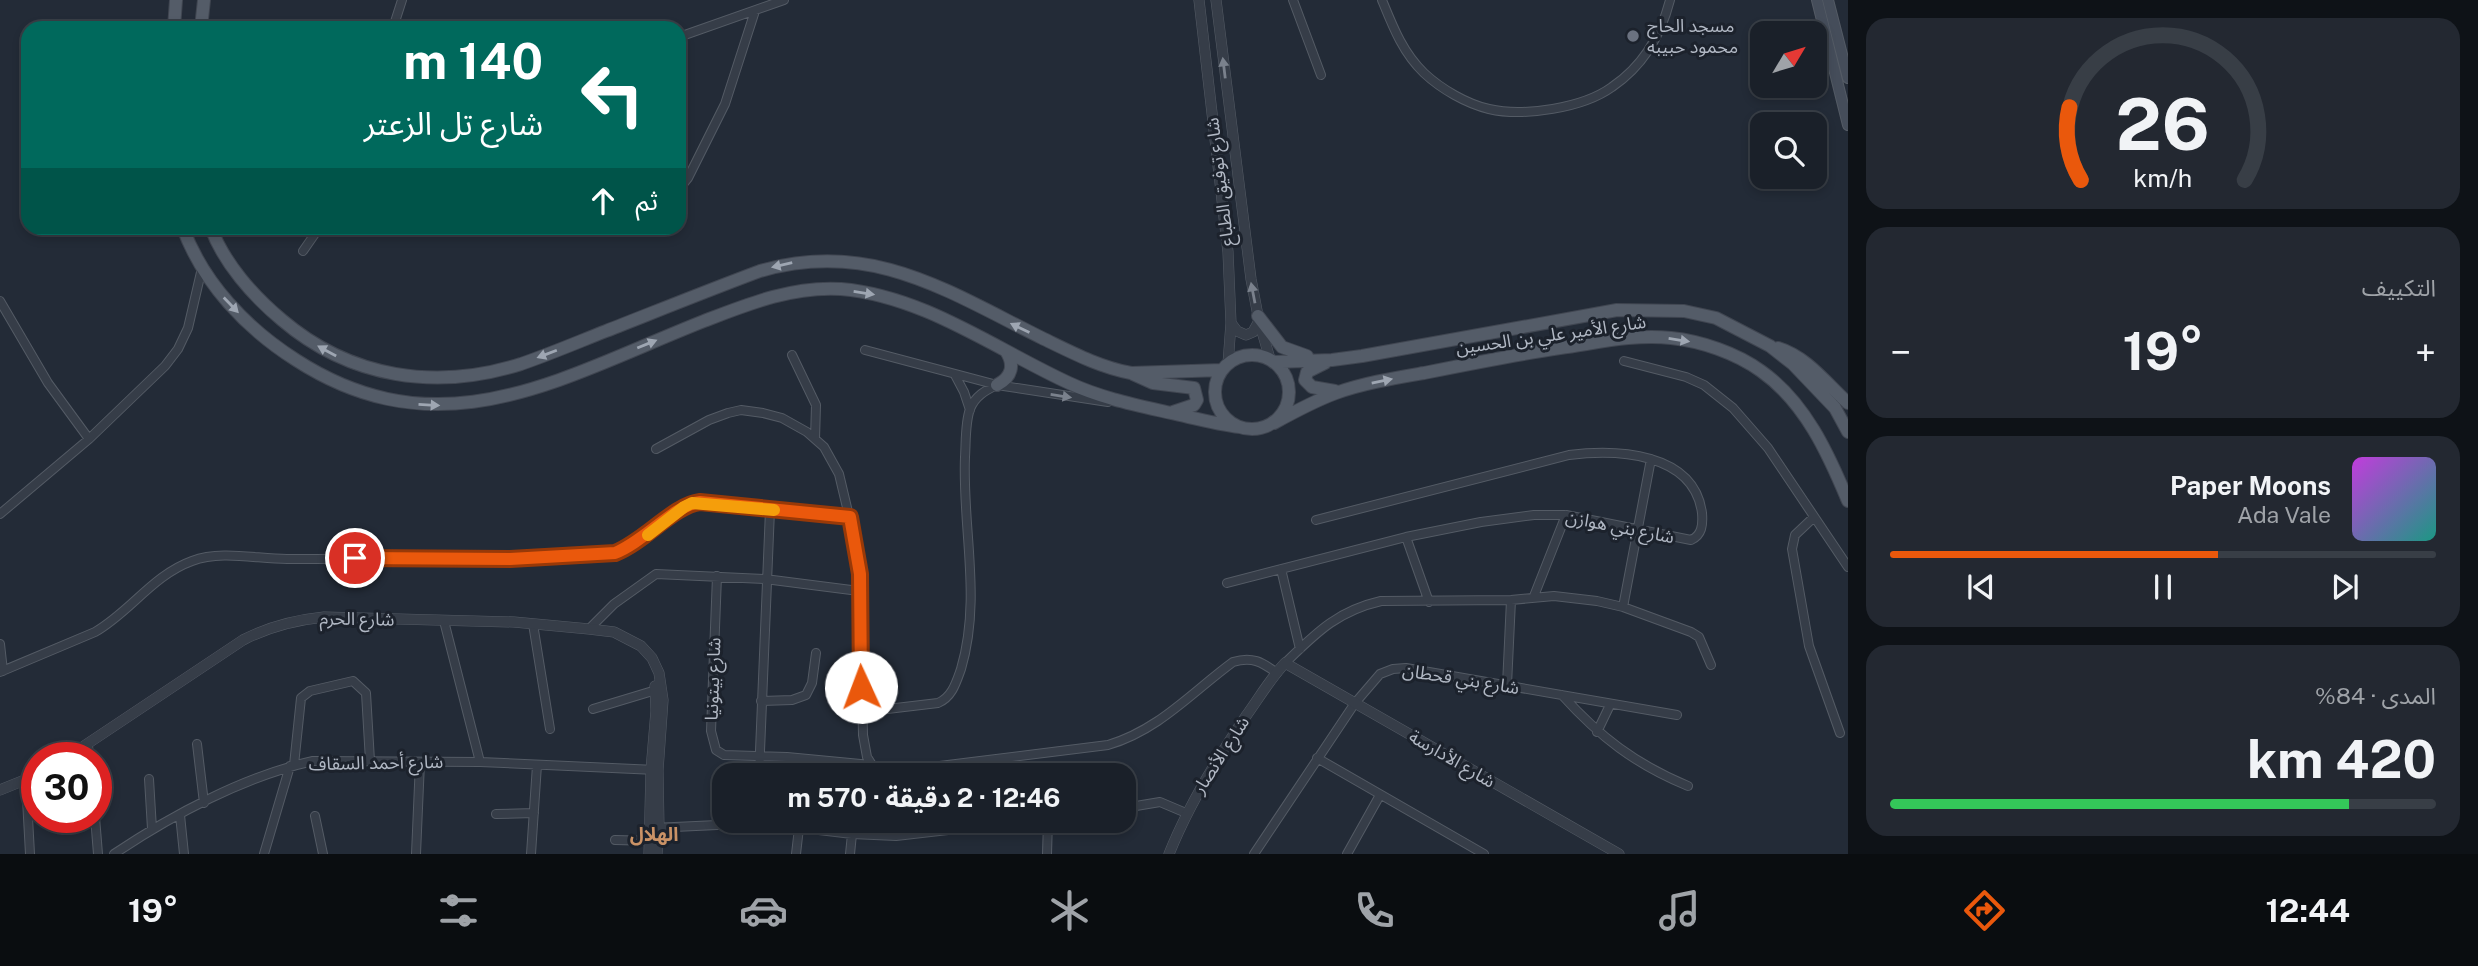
<!DOCTYPE html>
<html lang="ar">
<head>
<meta charset="utf-8">
<style>
  :root { --surface:#1a2029; --page:#232831; --text:#f1f3f6; --muted:#9fa3a8; --line:#383e46; --accent:#ea580c }
  body { margin:0; font-family:"Public Sans","Noto Sans Arabic",sans-serif; background:var(--page); color:var(--text); direction:rtl; height:100vh; display:flex; flex-direction:column; font-size:26px; white-space:nowrap }
  * { box-sizing:border-box; margin:0 }
  p { font-size:23px; color:var(--muted) }
  .icon { flex:none; width:38px; height:38px; fill:none; stroke:currentColor; stroke-width:2; stroke-linecap:round; stroke-linejoin:round }
  .map { position:relative; flex:1; overflow:hidden; direction:ltr }
  .details { display:flex; flex-direction:column; gap:18px; padding:18px; background:#0e1217; width:630px }
  .details>* { flex:none }
  .top-card { position:absolute; left:21px; top:21px; width:665px; height:214px; border-radius:21px; box-shadow:0 4px 10px #0003,0 0 0 2px var(--line); direction:rtl; background:#00695c; color:#fff; overflow:hidden }
  .needle { width:46px; rotate:52deg }
  .controls { position:absolute; left:1750px; top:21px; display:grid; gap:14px }
  .controls a { display:grid; place-items:center; width:77px; height:77px; border-radius:14px; background:var(--surface); box-shadow:0 4px 10px #0003,0 0 0 2px var(--line); font-size:35px }
  .speed { position:absolute; left:21px; top:742px; display:flex; gap:14px; font-size:35px; font-weight:700; text-align:center }
  .speed>* { display:grid; place-content:center; width:91px; height:91px; border-radius:50%; background:var(--surface); box-shadow:0 4px 10px #0003,0 0 0 2px var(--line); line-height:1 }
  .speed .limit { border:10px solid #d22; background:#fff; color:#111 }
  .pin { position:absolute; display:grid; place-items:center; width:60px; height:60px; color:#fff; margin:-30px; border:4px solid #fff; border-radius:50%; box-shadow:0 2px 7px #0007 }
  .me { position:absolute; width:77px; margin:-38px; rotate:358deg; stroke-linejoin:round; filter:drop-shadow(0 0 5px #0008) }
  .turn { display:flex; align-items:center; gap:24px; height:147px; padding:0 28px; font-size:32px }
  .turn .icon { width:91px; height:91px; stroke-width:2.5 }
  .turn b { display:block; font-size:49px; line-height:60px }
  .then { display:flex; align-items:center; height:66px; padding:0 28px; background:#0003; gap:14px; font-size:26px }
  .big { font-size:52px; font-weight:700; line-height:1.1 }
  .details .widget { flex:1; display:flex; flex-direction:column; justify-content:center; gap:10px; min-width:0; padding:0 24px; border-radius:21px; background:var(--page) }
  .details .dial { align-items:center; gap:0 }
  .dial svg { height:182px; overflow:visible; fill:none; stroke:var(--line); stroke-width:7; stroke-linecap:round; text-anchor:middle }
  .dial text { fill:var(--text); stroke:none }
  .song { display:flex; align-items:center; gap:21px }
  .cover { width:84px; height:84px; border-radius:10px; background:linear-gradient(135deg,hsl(290 70% 55%),hsl(170 70% 35%)) }
  .played { height:7px; border-radius:4px; background:linear-gradient(90deg,var(--accent) 60%,var(--line) 60%) }
  .keys { display:flex; justify-content:space-around; direction:ltr }
  .heat { display:flex; justify-content:space-between; align-items:center; font-size:38px; direction:ltr }
  .charge { height:10px; border-radius:5px; background:linear-gradient(90deg,#34c759 84%,var(--line) 0) }
  .trip { position:absolute; left:712px; top:763px; width:424px; height:70px; border-radius:21px; background:var(--surface); box-shadow:0 4px 10px #0003,0 0 0 2px var(--line); font-weight:700; line-height:70px; text-align:center; direction:rtl }
  .tab-bar { display:flex; height:112px; justify-content:space-around; align-items:center; background:#0a0d10; color:var(--muted) }
  .tab-bar .icon { width:49px; height:49px }
  .tab-bar .selected { color:var(--accent) }
  .tab-bar b { font-size:32px; color:var(--text) }
  main { display:flex; flex:1; min-height:0 }
  .map>svg:first-child { display:block }
  .lines { fill:none; stroke-linecap:round; stroke-linejoin:round }
  .minor-casing { stroke:#545b65; stroke-width:10 }
  .tertiary-casing { stroke:#545b65; stroke-width:11 }
  .secondary-casing { stroke:#545b65; stroke-width:12 }
  .primary-casing { stroke:#404651; stroke-width:14 }
  .minor { stroke:#363d48; stroke-width:8 }
  .tertiary { stroke:#363d48; stroke-width:10 }
  .secondary { stroke:#454d5a; stroke-width:10 }
  .primary { stroke:#545c68; stroke-width:12 }
  .oneway { fill:#7a818c }
  .oneway2 { fill:#9ea6b2 }
  .route-casing { stroke:#983908; stroke-width:18 }
  .route { stroke:#ea580c; stroke-width:12 }
  .slow { stroke:#f59e0b; stroke-width:12 }
  .worship-dot { fill:#6b7280; stroke:#1c222c; stroke-width:2.5 }
  .labels { text-anchor:middle; stroke-width:6; stroke-linejoin:round; paint-order:stroke }
  .poi-label { font-size:18px; fill:#b1b8c4; stroke:#1c222c; text-anchor:start }
  .street-label { font-size:18px; fill:#b1b8c4; stroke:#1c222c }
  .neighbourhood-label { font-size:19px; font-weight:bold; fill:#ca9266; stroke:#1c222c }
</style>
</head>
<body>
<main>
<section class="details">
<div class="widget dial"><svg viewBox="0 0 100 80">
<path d="M14 69A42 42 0 1 1 86 69"/>
<path d="M14 69A42 42 0 0 1 9 37" stroke="#ea580c"/>
<text x="50" y="56" font-size="32" font-weight="700">26</text>
<text x="50" y="72" font-size="11">km/h</text>
</svg></div>
<div class="widget"><p>التكييف</p>
<div class="heat"><a>−</a><b class="big">19°</b><a>+</a></div>
</div>
<div class="widget">
<div class="song"><i class="cover"></i><div><b>Paper Moons</b><p>Ada Vale</p></div></div>
<div class="played"></div>
<div class="keys"><svg class="icon" aria-label="previous" viewBox="0 0 24 24"><path d="M18 5L8 12l10 7zM5 5v14"/></svg><svg class="icon" aria-label="pause" viewBox="0 0 24 24"><path d="M8 5v14M16 5v14"/></svg><svg class="icon" aria-label="next" viewBox="0 0 24 24"><path d="M6 5l10 7-10 7zM19 5v14"/></svg></div>
</div>
<div class="widget"><p>المدى · 84%</p><b class="big">420 km</b><div class="charge"></div></div>
</section>
<div class="map">
<svg width="1848" height="854" viewBox="0 0 1848 854">
  <rect width="100%" height="100%" fill="#232b37"/>
  <g class="lines">
    <defs>
      <path id="minor" d="M 1293,0 L 1321,75
        M 1382,0 C 1393,27 1403,53 1424,73 C 1441,89 1467,104 1489,109 C 1524,117 1583,108 1612,87 C 1643,66 1661,35 1670,0
        M 393,28 L 402,0
        M 679,37 L 784,0
        M 679,189 L 688,178 L 725,104 L 755,11
        M 303,251 L 319,228
        M 0,301 L 48,383 L 89,439
        M 865,350 L 997,385 L 1108,402
        M 792,355 L 816,405 L 815,439
        M 1624,361 L 1686,377 L 1704,385 L 1733,408 L 1768,448 L 1848,567
        M 955,375 L 964,392 L 970,410
        M 656,449 L 709,420 L 728,413 L 741,410 L 763,413 L 782,418 L 807,432 L 824,447 L 839,474 L 859,558 L 863,735 L 867,757 L 874,768 L 899,771 L 1108,745 C 1159,730 1192,692 1233,662 C 1252,656 1262,662 1277,673
        M 0,514 L 89,439 L 165,366 L 178,349 L 188,328 L 202,268
        M 1813,518 L 1795,535 L 1792,549 L 1809,646 L 1840,733
        M 1406,537 L 1429,602
        M 1281,569 L 1300,649
        M 717,576 L 711,731 L 716,750 L 724,755 L 787,757 L 871,765
        M 1227,583 L 1406,537 L 1481,522 L 1534,515 L 1566,515 L 1691,540 C 1702,535 1703,525 1702,513 C 1694,452 1616,449 1569,455 L 1316,520
        M 1534,596 L 1566,515
        M 1623,607 L 1651,459
        M 444,621 L 480,762
        M 533,624 L 550,729
        M 589,629 L 614,604 L 656,574 L 765,579 L 859,591
        M 0,644 L 3,671
        M 1285,663 C 1316,633 1337,611 1381,601 L 1511,600 L 1554,596 L 1597,601 L 1623,607 L 1691,632 L 1699,637 L 1711,665
        M 0,672 L 95,632 C 130,612 153,575 192,561 C 221,550 257,559 287,559 C 340,559 393,558 446,559 C 497,559 549,561 599,555 C 625,552 644,538 664,522 C 676,513 685,504 700,502 L 850,517
        M 1507,685 L 1511,600
        M 1562,695 C 1600,737 1635,764 1688,786
        M 761,701 L 792,700 L 806,695 L 812,683 L 816,653
        M 593,709 L 656,690
        M 862,712 L 938,703 C 952,697 956,683 961,669 C 982,598 962,528 965,457 C 966,442 965,423 970,409 C 975,396 986,390 997,385
        M 1597,732 L 1610,705
        M 197,744 L 204,803
        M 88,745 L 89,758
        M 1317,758 L 1484,854
        M 294,765 L 301,698 L 310,691 L 353,681 L 366,693 L 370,761
        M 759,775 L 770,510
        M 149,779 L 152,829
        M 26,781 L 30,854
        M 1124,808 L 1160,802 L 1186,813
        M 496,814 L 534,813
        M 180,815 L 184,854
        M 315,816 L 323,854
        M 95,817 L 98,854
        M 653,828 L 760,823 L 852,834 L 896,836 L 1026,821
        M 615,840 L 654,841
        M 114,854 C 172,815 245,776 313,761 L 480,762 L 656,770
        M 264,854 L 290,766
        M 416,854 L 420,762
        M 531,854 L 537,765
        M 796,854 L 799,828
        M 850,854 L 852,834
        M 1047,854 L 1048,821
        M 1254,854 L 1355,703 L 1380,674 L 1393,669 L 1406,668 L 1677,715
        M 1347,854 L 1380,795"/>
      <path id="tertiary" d="M 1199,0 L 1228,252 L 1231,323 L 1228,364
        M 1216,0 L 1251,279 L 1259,321 L 1270,359
        M 1231,323 L 1237,331 L 1246,335 L 1253,332 L 1259,321
        M 66,758 L 243,640 C 270,626 295,620 324,617 L 514,622 L 589,629 L 614,632 L 641,646 L 652,658 L 659,673 L 663,700 L 658,770 L 659,829 L 657,854
        M 0,790 L 37,775
        M 649,854 L 651,770 L 656,711 L 655,686
        M 1169,854 C 1189,804 1216,760 1246,716 C 1259,698 1270,679 1285,663 L 1619,854"/>
      <path id="secondary" d="M 1817,0 L 1848,125
        M 1828,0 L 1848,78"/>
      <path id="primary" d="M 174,28 L 176,0
        M 201,28 L 204,0
        M 183,228 C 203,283 247,329 296,360 C 442,454 562,377 704,321 C 748,304 792,286 841,289 C 924,296 995,349 1069,383 C 1101,398 1136,405 1171,413 C 1194,418 1216,424 1240,427
        M 211,228 C 224,263 253,296 282,320 C 350,378 436,391 521,364 C 550,354 578,342 606,331 C 657,311 709,290 760,271 C 871,239 947,291 1042,338 C 1071,352 1099,367 1131,373 L 1222,370
        M 1258,316 L 1282,347 L 1307,356
        M 1778,348 C 1807,357 1826,383 1848,403
        M1215 392a37 37 0 1 1 74 0a37 37 0 1 1-74 0Z
        M 1275,362 L 1332,360 L 1362,356 L 1617,310 L 1684,311 L 1716,318 L 1770,346 L 1793,364 L 1835,408 L 1848,432
        M 1325,363 L 1307,372 L 1305,380 L 1312,387 L 1335,391
        M 1133,374 L 1153,383 L 1194,388 L 1197,400 L 1194,405 L 1173,412
        M 997,385 C 1012,377 1015,365 1006,351
        M 1274,423 C 1294,412 1314,401 1336,393 C 1364,383 1395,378 1424,373 C 1469,364 1514,355 1560,348 C 1597,343 1633,334 1671,338 C 1701,341 1736,353 1761,371 C 1805,402 1828,453 1848,501"/>
    </defs>
    <!-- minor casing -->
    <use href="#minor" class="minor-casing"/>
    <!-- tertiary casing -->
    <use href="#tertiary" class="tertiary-casing"/>
    <!-- secondary casing -->
    <use href="#secondary" class="secondary-casing"/>
    <!-- primary casing -->
    <use href="#primary" class="primary-casing"/>
    <!-- minor -->
    <use href="#minor" class="minor"/>
    <!-- tertiary -->
    <use href="#tertiary" class="tertiary"/>
    <!-- secondary -->
    <use href="#secondary" class="secondary"/>
    <!-- primary -->
    <use href="#primary" class="primary"/>
  </g>
  <!-- one-way arrows -->
  <defs><path id="oneway-solid" d="M-6-.8H1V-3.2L6.5 0L1 3.2V.8H-6Z" transform="scale(1.75)"/></defs>
  <g class="oneway">
    <use href="#oneway-solid" transform="translate(1224 68) rotate(-97)"/>
    <use href="#oneway-solid" transform="translate(1253 293) rotate(-101)"/>
    <use href="#oneway-solid" transform="translate(1061 396) rotate(9)"/>
  </g>
  <g class="oneway2">
    <use href="#oneway-solid" transform="translate(782 265) rotate(167)"/>
    <use href="#oneway-solid" transform="translate(864 293) rotate(9)"/>
    <use href="#oneway-solid" transform="translate(231 305) rotate(46)"/>
    <use href="#oneway-solid" transform="translate(1020 328) rotate(-154)"/>
    <use href="#oneway-solid" transform="translate(1679 340) rotate(9)"/>
    <use href="#oneway-solid" transform="translate(647 344) rotate(-22)"/>
    <use href="#oneway-solid" transform="translate(327 351) rotate(-151)"/>
    <use href="#oneway-solid" transform="translate(547 354) rotate(159)"/>
    <use href="#oneway-solid" transform="translate(1382 381) rotate(-11)"/>
    <use href="#oneway-solid" transform="translate(429 405) rotate(3)"/>
  </g>
  <g class="lines">
    <defs>
      <path id="route" d="M 355,558 L 510,559 L 615,553 C 644,542 674,505 700,502 L 850,517 L 860,574 L 861,687"/>
    </defs>
    <!-- route casing -->
    <use href="#route" class="route-casing"/>
    <!-- route -->
    <use href="#route" class="route"/>
    <!-- slow -->
    <path class="slow" d="M 648,535 L 684,507 L 692,503 L 774,510"/>
  </g>
  <!-- markers -->
  <circle class="worship-dot" cx="1633" cy="36" r="7"/>
  <g class="labels">
    <!-- poi labels -->
    <g class="poi-label">
      <text x="1647" y="32">مسجد الحاج<tspan x="1647" dy="21">محمود حبيبه</tspan></text>
    </g>
    <!-- street labels -->
    <g class="street-label">
      <text transform="translate(1220 182) rotate(-97)" y="6">شارع توفيق الطباع</text>
      <text transform="translate(1551 335) rotate(-8)" y="6">شارع الأمير علي بن الحسين</text>
      <text transform="translate(1620 527) rotate(11)" y="6">شارع بني هوازن</text>
      <text transform="translate(357 619) rotate(1)" y="6">شارع الحرم</text>
      <text transform="translate(713 679) rotate(-88)" y="6">شارع بيتونيا</text>
      <text transform="translate(1461 679) rotate(9)" y="6">شارع بني قحطان</text>
      <text transform="translate(1221 755) rotate(-57)" y="6">شارع الأنصار</text>
      <text transform="translate(1452 759) rotate(30)" y="6">شارع الأدارسة</text>
      <text transform="translate(376 763) rotate(-1)" y="6">شارع أحمد السقاف</text>
    </g>
    <!-- neighbourhood labels -->
    <g class="neighbourhood-label">
      <text x="654" y="841">الهلال</text>
    </g>
  </g>
</svg>
<div class="controls">
<a><svg class="needle" viewBox="-14 -14 28 28"><path d="M0-13l5 13h-10z" fill="#e53935"/><path d="M0 13l5-13h-10z" fill="#9fa3a8"/></svg></a>
<a><svg class="icon" aria-label="search" viewBox="0 0 24 24"><circle cx="10" cy="10" r="6"/><path d="M15 15l6 6"/></svg></a>
</div>
<div class="speed"><div class="limit">30</div></div>
<div class="pin" style="left:355px;top:558px;background:#d93025"><svg class="icon" aria-label="arrive" viewBox="0 0 24 24"><path d="M6 21V4h12l-3 4 3 4H6"/></svg></div>
<svg class="me" style="left:861px;top:687px" viewBox="-20 -20 40 40"><circle r="19" fill="#fff"/><path d="M0-13L10 11 0 6-10 11z" fill="#ea580c"/></svg>
<div class="trip">12:46 · 2 دقيقة · 570 m</div>
<div class="top-card">
<div class="turn"><svg class="icon" aria-label="left" viewBox="0 0 24 24"><path d="M17 20v-9H6M10 6l-5 5 5 5"/></svg><div><b>140 m</b>شارع تل الزعتر</div></div>
<div class="then">ثم<svg class="icon" aria-label="ahead" viewBox="0 0 24 24"><path d="M12 20V5M6 11l6-6 6 6"/></svg></div>
</div>
</div>
</main>
<nav class="tab-bar">
<b>12:44</b>
<svg class="icon selected" aria-label="directions" viewBox="0 0 24 24"><path d="M12 3l9 9-9 9-9-9zM9 14v-3h6M13 9l2 2-2 2"/></svg>
<svg class="icon" aria-label="music" viewBox="0 0 24 24"><path d="M9 18V5l10-2v13"/><circle cx="6" cy="18" r="3"/><circle cx="16" cy="16" r="3"/></svg>
<svg class="icon" aria-label="phone" viewBox="0 0 24 24"><path d="M5 4h4l2 5-3 2q2 4 5 5l2-3 5 2v4C11 20 4 13 5 4z"/></svg>
<svg class="icon" aria-label="climate" viewBox="0 0 24 24"><path d="M12 3v18M4 7l16 10M4 17L20 7"/></svg>
<svg class="icon" aria-label="car" viewBox="0 0 24 24"><path d="M5 17H2v-5l4-1 3-4h7l3 4 3 1v5h-3M9 17h6M6 11h13"/><circle cx="7" cy="17" r="2"/><circle cx="17" cy="17" r="2"/></svg>
<svg class="icon" aria-label="filters" viewBox="0 0 24 24"><path d="M4 7h16M4 17h16"/><circle cx="9" cy="7" r="2"/><circle cx="15" cy="17" r="2"/></svg>
<b>19°</b>
</nav>
</body>
</html>
